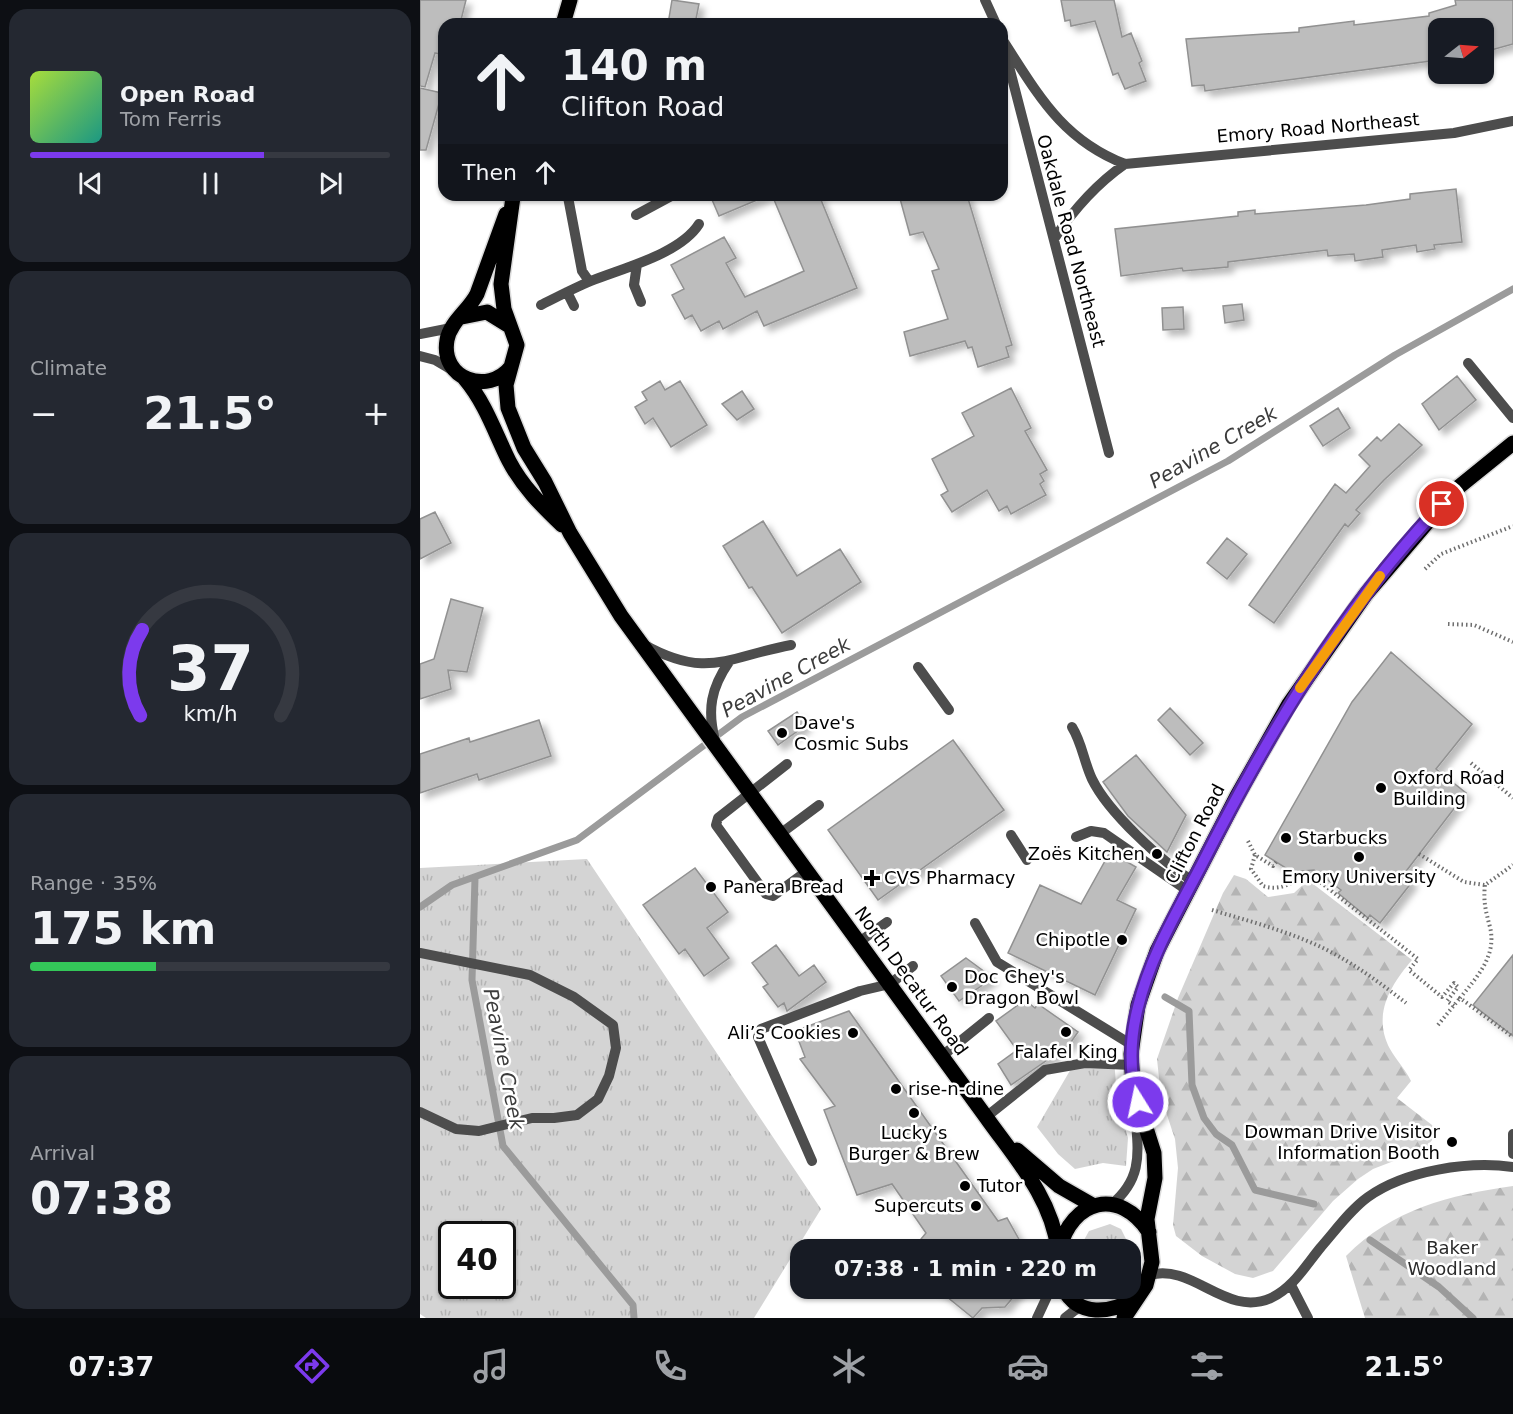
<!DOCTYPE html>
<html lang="en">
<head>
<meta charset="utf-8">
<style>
  :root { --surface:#171b24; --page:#242831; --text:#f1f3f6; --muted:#9ea1a6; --line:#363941; --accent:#7c3aed }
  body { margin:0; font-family:"DejaVu Sans",sans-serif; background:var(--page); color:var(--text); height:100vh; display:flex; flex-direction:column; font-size:22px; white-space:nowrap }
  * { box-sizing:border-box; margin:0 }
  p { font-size:20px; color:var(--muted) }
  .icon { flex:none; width:33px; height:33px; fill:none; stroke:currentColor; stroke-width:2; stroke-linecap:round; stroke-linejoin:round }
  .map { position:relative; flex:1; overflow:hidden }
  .details { display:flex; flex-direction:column; gap:9px; padding:9px; background:#0d0f14; width:420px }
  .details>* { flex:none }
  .hud { position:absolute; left:18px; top:18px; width:570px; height:183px; border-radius:18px; box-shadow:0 2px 4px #0004; background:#171b24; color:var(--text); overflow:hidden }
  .needle { width:39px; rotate:73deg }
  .buttons { position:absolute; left:1008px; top:18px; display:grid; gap:12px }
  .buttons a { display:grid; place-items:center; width:66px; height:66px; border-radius:12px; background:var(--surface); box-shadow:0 2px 4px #0004; font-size:30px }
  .speed { position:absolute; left:18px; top:1221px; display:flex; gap:12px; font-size:30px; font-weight:700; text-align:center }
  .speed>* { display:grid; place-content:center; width:78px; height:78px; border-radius:50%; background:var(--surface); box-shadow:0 2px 4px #0004; line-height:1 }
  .speed .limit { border:3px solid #111; border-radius:9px; background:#fff; color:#111 }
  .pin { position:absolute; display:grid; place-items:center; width:51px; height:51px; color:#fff; margin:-26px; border:3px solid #fff; border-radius:50%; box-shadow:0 2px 6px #0007 }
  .me { position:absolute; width:66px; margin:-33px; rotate:350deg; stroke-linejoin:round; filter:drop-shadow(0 0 4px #0008) }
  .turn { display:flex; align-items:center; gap:21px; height:126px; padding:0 24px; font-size:27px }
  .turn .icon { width:78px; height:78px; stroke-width:2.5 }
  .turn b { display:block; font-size:42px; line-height:51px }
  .then { display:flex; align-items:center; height:57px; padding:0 24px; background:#0003; gap:12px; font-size:22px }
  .big { font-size:45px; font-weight:700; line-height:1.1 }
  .details .widget { flex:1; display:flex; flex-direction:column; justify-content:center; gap:9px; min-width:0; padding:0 21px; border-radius:18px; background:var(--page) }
  .details .dial { align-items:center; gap:0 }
  .dial svg { height:156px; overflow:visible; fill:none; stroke:var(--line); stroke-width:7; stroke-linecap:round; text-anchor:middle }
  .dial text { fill:var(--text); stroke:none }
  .song { display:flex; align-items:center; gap:18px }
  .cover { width:72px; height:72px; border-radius:9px; background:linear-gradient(135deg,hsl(80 70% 55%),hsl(170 70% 35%)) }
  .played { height:6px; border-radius:3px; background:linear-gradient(90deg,var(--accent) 65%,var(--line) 65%) }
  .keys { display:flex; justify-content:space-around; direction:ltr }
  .heat { display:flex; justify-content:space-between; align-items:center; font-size:33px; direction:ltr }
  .charge { height:9px; border-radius:4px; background:linear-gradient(90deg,#34c759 35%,var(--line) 0) }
  .trip { position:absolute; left:370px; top:1239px; width:351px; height:60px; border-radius:18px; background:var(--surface); box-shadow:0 2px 4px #0004; font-weight:700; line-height:60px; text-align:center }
  .tab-bar { display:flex; height:96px; justify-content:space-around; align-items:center; background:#090b0e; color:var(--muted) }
  .tab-bar .icon { width:42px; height:42px }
  .tab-bar .selected { color:var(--accent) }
  .tab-bar b { font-size:27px; color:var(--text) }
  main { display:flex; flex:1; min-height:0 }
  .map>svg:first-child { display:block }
  .grass { fill:url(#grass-tufts); fill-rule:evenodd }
  .forest { fill:url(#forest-firs) }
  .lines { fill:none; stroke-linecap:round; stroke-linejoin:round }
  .stream { stroke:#9b9b9b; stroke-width:7 }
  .building { fill:#bdbdbd; stroke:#919191; stroke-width:1.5; filter:url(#shadow) }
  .major-casing { stroke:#dbdbdb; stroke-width:18 }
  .path { stroke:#6f6f6f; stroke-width:4; stroke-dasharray:1.5 3; stroke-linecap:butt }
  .minor { stroke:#4d4d4d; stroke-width:10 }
  .major { stroke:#000; stroke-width:15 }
  .route-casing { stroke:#51269a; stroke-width:15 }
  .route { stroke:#7c3aed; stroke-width:10 }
  .slow { stroke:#f59e0b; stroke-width:10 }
  .poi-dot { fill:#000; stroke:#fff; stroke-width:2 }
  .labels { text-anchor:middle; stroke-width:5; stroke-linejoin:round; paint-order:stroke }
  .street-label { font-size:18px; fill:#000; stroke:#fff }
  .poi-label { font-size:18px; fill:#000; stroke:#fff; text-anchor:start }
  .park-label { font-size:18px; fill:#2b2b2b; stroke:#fff }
  .water-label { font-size:20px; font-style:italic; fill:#3c3c3c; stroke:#fff }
</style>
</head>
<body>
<main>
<section class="details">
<div class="widget">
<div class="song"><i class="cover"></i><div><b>Open Road</b><p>Tom Ferris</p></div></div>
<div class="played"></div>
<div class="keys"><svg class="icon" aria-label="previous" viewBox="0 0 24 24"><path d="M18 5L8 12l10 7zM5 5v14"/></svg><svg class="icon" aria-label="pause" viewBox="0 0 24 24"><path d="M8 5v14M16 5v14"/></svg><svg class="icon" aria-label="next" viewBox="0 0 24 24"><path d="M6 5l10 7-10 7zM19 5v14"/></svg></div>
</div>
<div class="widget"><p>Climate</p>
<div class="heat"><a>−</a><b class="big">21.5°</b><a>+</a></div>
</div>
<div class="widget dial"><svg viewBox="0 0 100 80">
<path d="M14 69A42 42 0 1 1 86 69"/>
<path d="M14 69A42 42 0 0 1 15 25" stroke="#7c3aed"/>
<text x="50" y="56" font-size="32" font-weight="700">37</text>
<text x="50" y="72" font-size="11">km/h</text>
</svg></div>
<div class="widget"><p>Range · 35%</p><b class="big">175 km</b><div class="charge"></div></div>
<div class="widget"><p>Arrival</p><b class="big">07:38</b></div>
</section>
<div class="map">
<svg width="1093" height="1318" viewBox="0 0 1093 1318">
  <defs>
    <pattern id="grass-tufts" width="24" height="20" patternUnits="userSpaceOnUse" patternTransform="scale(1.5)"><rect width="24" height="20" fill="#d4d4d4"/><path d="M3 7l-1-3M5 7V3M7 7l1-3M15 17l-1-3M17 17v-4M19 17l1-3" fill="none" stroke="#b4b4b4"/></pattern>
    <pattern id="forest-firs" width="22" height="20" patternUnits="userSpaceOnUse" patternTransform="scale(1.5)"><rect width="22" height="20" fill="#d4d4d4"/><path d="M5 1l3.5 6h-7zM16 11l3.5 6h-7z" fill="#b4b4b4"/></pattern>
    <filter id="shadow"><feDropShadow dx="5.5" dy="5.5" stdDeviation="3" flood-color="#0004"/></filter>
  </defs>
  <rect width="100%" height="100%" fill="#fff"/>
  <!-- grass -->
  <path class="grass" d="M 167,859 L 401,1209 L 334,1318 L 6,1318 L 0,1314 L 0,868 ZM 32,1234 L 82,1234 L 82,1286 L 32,1286 Z
    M 662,1050 L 694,1059 L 697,1097 L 708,1138 L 706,1166 L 683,1163 L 655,1169 L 638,1154 L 617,1127 Z
    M 690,1224 L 701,1229 L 711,1249 L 659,1249 L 669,1231 Z"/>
  <!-- forest -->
  <path class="forest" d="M 814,875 L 826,879 L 848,897 L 874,893 L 888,880 L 992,960 C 970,986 952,1015 970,1049 C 976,1060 986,1070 991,1081 L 977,1098 L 1012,1125 L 1016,1135 L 1005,1149 L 953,1169 L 938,1179 L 913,1201 L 853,1271 L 833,1278 L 815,1274 L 782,1256 L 756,1236 L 753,1225 L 758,1168 L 755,1139 L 741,1097 L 737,1059 L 758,998 L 803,893 Z
    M 1093,1186 L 1093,1318 L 945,1318 L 926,1256 C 973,1209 1029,1195 1093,1186 Z"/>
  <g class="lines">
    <!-- stream -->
    <path class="stream" d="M 55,878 L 52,980 L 83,1146 L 213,1305 L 214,1318
      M 0,907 L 32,885 L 157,840 L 322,717 L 808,461 L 975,355 L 1093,289
      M 745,997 L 769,1011 L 772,1085 L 784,1118 L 796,1134 L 812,1145 L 835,1190 L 894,1204
      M 950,1240 L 1019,1287 L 1053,1318"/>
  </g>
  <!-- building -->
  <path class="building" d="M 0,0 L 46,0 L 40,24 L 24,24 L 24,55 L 15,53 L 5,87 L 0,86 Z
    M 252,0 L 279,4 L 275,24 L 248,24 Z
    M 641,0 L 694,0 L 702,37 L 711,33 L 722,61 L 719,63 L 726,81 L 705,89 L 698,73 L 693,75 L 675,21 L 651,26 L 650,20 L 645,21 Z
    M 1035,0 L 1093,0 L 1093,44 L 1064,52 L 1064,28 L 1018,28 L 1018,60 L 785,91 L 784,85 L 772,86 L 766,39 L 879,32 L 879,28 L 934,21 L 934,25 L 1009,16 L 1009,13 L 1036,5 Z
    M 0,88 L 22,93 L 6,150 L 0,150 Z
    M 1036,189 L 1042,242 L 1014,245 L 1015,249 L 997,252 L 996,245 L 962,250 L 963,257 L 935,261 L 934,254 L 908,256 L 907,250 L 808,262 L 808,267 L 763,271 L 762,268 L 701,276 L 695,229 L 818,216 L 818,212 L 835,210 L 835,214 L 946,205 L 990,199 L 990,194 Z
    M 290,195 L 349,195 L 299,216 Z
    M 352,195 L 399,195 L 437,288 L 344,326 L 337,311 L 303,329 L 299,321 L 281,331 L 272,315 L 265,319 L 252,295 L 264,289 L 251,265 L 304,237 L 316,258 L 306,263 L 325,297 L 384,271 Z
    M 479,195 L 547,195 L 592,345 L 586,347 L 589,357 L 558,367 L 552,347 L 548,348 L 545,341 L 490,356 L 484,332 L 528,319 L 512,271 L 519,269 L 503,232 L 490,235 Z
    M 822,304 L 824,320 L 805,323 L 803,306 Z
    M 763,307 L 764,329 L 743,330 L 742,308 Z
    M 1037,376 L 1056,400 L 1019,430 L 1002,404 Z
    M 240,381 L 245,390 L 260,381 L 287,425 L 251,447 L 233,418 L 225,424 L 215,407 L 227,400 L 222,392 Z
    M 591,388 L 611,428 L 605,431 L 627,470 L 620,474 L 624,481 L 620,484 L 626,495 L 591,514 L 587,506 L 579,511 L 567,490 L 532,512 L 521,495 L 528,491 L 512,459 L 554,436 L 542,413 Z
    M 322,391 L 334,409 L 317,420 L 302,404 Z
    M 918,408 L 930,428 L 903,446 L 890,426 Z
    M 979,424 L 1002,445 L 964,480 L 936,510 L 940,513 L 928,527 L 925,524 L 854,623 L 829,605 L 915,484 L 926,493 L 950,466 L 939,455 L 957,437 L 961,441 Z
    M 15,512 L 31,543 L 0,559 L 0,519 Z
    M 343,521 L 377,576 L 420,549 L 441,582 L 362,633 L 332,587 L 329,588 L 303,546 Z
    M 807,538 L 827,554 L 807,579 L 787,563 Z
    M 31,599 L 63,608 L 47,672 L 28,670 L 31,689 L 0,699 L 0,664 L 14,659 Z
    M 971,652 L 1052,724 L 1016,769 L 1046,793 L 984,874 L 992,882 L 960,923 L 950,915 L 948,918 L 918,893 L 921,890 L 894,870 L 872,872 L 845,855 L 932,702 Z
    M 750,708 L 783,743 L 770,755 L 738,720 Z
    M 377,712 L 386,725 L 358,745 L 348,731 Z
    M 119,720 L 131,756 L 59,780 L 57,774 L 0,793 L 0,754 L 49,738 L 50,742 Z
    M 533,740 L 584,810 L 458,900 L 408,830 Z
    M 716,755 L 766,815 L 747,852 L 708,816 L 683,782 Z
    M 690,852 L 716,867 L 697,900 L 716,909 L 675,995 L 588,953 L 620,885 L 661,904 Z
    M 275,868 L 308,912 L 287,928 L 309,958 L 284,976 L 265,949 L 259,954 L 223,905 Z
    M 356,945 L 379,976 L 394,965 L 406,982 L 367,1011 L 364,1003 L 358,1007 L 343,987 L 348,984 L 332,963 Z
    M 1093,955 L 1093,1036 L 1053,1005 Z
    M 546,958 L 573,978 L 539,1001 L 521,976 Z
    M 605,1000 L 615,1008 L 618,1004 L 658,1032 L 649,1045 L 591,1085 L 578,1064 L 597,1050 L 576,1021 Z
    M 429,1011 L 578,1221 L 587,1218 L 605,1250 L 492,1250 L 506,1233 L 472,1184 L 437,1195 L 404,1110 L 415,1106 L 380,1059 L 385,1057 L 375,1031 Z
    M 516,1288 L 601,1288 L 585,1307 L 562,1308 L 553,1318 Z"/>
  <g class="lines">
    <defs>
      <path id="major" d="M 143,24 L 150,0
        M 93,197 L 81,284 L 84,309 L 97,345 L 86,385 L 88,408 L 104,448 L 125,482 L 150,533 L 201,616 L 566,1117 C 595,1158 632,1198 638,1250
        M 86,214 L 57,294 C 49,310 30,322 27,340 C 20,379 68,396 91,367
        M 42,317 L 67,312 L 88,325
        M 45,379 C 66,404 75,433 89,461 C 102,486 122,506 142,525
        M 597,1150 L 639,1186 L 674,1206
        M 639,1250 C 652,1199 699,1187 729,1232
        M 643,1288 C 659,1318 690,1313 715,1299
        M 704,1318 L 726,1285 L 732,1262 L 727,1219 L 735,1178 L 734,1153 L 713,1087 L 711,1054 L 718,1005 L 737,951 L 817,796 L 869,704 L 946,594 L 1035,490 L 1093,443"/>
    </defs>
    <!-- major casing -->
    <use href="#major" class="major-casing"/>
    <!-- path -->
    <path class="path" d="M 1005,569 L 1021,554 L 1093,526
      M 1028,624 L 1054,625 L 1093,642
      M 1051,763 L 1093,798
      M 828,841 L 835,855 L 853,866 L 856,862
      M 999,854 L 1044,882 L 1065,885 L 1093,865
      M 835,855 L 831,869 L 843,886 C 861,892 874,881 890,874 L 998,959 L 989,970 L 1022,997 L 1034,983 L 1038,987 L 1027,1001 L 1034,1006
      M 1065,885 C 1063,902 1066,912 1070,927 C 1077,956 1057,977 1040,998 L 1093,1037
      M 792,910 C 829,921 867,931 901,947 C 932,962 959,982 986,1003
      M 1018,1025 L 1040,998"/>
    <!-- minor -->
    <path class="minor" d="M 565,0 L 576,24
      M 582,39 C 618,94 641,139 705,164 L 1034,133 L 1093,121
      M 584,47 L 689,453
      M 142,195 L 148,197 L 162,271 L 169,281
      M 216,215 L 253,195
      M 634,239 C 654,209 675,185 705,164
      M 217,264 L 214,285 L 221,302
      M 147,292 L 154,306
      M 121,305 C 137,297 154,288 171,281 C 203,268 260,254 279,224
      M 0,334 L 31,328
      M 0,356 L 15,360 L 32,370
      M 1048,363 L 1093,418
      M 223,644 C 287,680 307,657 371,645
      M 498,667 L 529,710
      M 652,727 C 662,743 664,762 672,779 C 688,812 742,862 773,881
      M 295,740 C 287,710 291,688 309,662
      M 367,764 L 298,818 L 296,825 L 346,894 L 353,896 L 387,871
      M 360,834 L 399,805
      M 591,835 L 607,860
      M 656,837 L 671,831 L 684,833 L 768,891
      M 555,923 L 577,962 L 712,1045
      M 439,942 L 467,922
      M 0,953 L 110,975 L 154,997 L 193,1025 L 196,1048 L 189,1076 L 178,1099 L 157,1115 L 134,1118 L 112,1118 L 59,1131 L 36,1129 L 0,1112
      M 522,1056 L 569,1018
      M 566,1117 L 625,1070 L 665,1063 L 712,1065
      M 1093,1134 L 1093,1154
      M 392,1161 L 338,1037 L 341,1029 L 440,991 L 470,984 L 493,966
      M 691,1205 C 726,1176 717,1148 715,1107
      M 730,1275 C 773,1263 806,1318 851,1298 C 873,1288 886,1265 901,1247 C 916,1230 930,1210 948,1197 C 986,1170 1049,1161 1093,1167
      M 871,1285 L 888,1318
      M 416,1293 L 420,1288
      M 617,1318 L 631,1288
      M 645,1318 L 659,1307"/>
    <!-- major -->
    <use href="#major" class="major"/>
  </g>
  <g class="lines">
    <defs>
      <path id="route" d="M 718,1102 C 709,1071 710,1038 718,1007 C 730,957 757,912 781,866 C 847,736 921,610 1022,504"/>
    </defs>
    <!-- route casing -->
    <use href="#route" class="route-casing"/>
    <!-- route -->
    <use href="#route" class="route"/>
    <!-- slow -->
    <path class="slow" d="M 880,688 L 960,576"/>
  </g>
  <!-- markers -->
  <g class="poi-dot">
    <circle cx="362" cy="733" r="6"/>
    <circle cx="961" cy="788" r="6"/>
    <circle cx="866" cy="838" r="6"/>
    <circle cx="737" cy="854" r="6"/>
    <circle cx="939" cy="857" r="6"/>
    <path d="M449 869h6v6h6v6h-6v6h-6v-6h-6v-6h6z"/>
    <circle cx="291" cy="887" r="6"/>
    <circle cx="702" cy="940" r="6"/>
    <circle cx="532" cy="987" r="6"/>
    <circle cx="646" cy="1032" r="6"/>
    <circle cx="433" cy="1033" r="6"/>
    <circle cx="476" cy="1089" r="6"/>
    <circle cx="494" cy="1113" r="6"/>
    <circle cx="1032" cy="1142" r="6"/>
    <circle cx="545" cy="1186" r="6"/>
    <circle cx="556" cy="1206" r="6"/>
  </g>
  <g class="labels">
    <!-- street labels -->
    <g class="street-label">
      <text transform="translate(898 128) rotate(-5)" y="6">Emory Road Northeast</text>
      <text transform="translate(651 241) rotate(75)" y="6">Oakdale Road Northeast</text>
      <text transform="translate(775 834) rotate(-63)" y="6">Clifton Road</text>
      <text transform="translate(491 981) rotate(54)" y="6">North Decatur Road</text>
    </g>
    <!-- poi labels -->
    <g class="poi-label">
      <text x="374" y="729">Dave's<tspan x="374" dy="21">Cosmic Subs</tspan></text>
      <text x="973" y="784">Oxford Road<tspan x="973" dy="21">Building</tspan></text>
      <text x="878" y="844">Starbucks</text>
      <text x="725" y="860" text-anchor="end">Zoës Kitchen</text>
      <text x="939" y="883" text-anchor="middle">Emory University</text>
      <text x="464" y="884">CVS Pharmacy</text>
      <text x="303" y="893">Panera Bread</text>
      <text x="690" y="946" text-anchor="end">Chipotle</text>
      <text x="544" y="983">Doc Chey's<tspan x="544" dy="21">Dragon Bowl</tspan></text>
      <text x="421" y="1039" text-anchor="end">Ali’s Cookies</text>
      <text x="646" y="1058" text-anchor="middle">Falafel King</text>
      <text x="488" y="1095">rise-n-dine</text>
      <text x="1020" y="1138" text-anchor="end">Dowman Drive Visitor<tspan x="1020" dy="21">Information Booth</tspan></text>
      <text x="494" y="1139" text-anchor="middle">Lucky’s<tspan x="494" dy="21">Burger &amp; Brew</tspan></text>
      <text x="557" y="1192">Tutor</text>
      <text x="544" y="1212" text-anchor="end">Supercuts</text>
    </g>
    <!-- park labels -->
    <g class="park-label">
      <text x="1032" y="1254">Baker<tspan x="1032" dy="21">Woodland</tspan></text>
    </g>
    <!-- water labels -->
    <g class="water-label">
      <text transform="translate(793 447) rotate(-30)" y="7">Peavine Creek</text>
      <text transform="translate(366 677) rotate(-29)" y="7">Peavine Creek</text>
      <text transform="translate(84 1059) rotate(79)" y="7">Peavine Creek</text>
    </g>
  </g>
</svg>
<div class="buttons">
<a><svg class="needle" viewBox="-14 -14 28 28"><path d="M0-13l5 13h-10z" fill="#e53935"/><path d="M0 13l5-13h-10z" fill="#9ea1a6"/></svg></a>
</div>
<div class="speed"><div class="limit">40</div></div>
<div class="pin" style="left:1022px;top:504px;background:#d93025"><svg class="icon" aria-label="arrive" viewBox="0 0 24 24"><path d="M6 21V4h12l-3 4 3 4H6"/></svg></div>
<svg class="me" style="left:718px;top:1102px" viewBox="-20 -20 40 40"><circle r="17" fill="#7c3aed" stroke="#fff" stroke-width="3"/><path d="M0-11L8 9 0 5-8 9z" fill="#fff"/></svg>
<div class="trip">07:38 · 1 min · 220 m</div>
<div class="hud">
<div class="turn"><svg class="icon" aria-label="ahead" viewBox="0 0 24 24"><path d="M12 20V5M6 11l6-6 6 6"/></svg><div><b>140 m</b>Clifton Road</div></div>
<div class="then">Then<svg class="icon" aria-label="ahead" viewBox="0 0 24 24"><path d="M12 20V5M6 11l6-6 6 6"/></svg></div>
</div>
</div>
</main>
<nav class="tab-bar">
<b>07:37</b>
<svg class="icon selected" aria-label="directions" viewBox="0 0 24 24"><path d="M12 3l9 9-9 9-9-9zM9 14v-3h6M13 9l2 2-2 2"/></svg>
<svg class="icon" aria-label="music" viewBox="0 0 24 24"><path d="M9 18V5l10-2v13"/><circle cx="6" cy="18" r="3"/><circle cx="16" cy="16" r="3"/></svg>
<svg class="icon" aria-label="phone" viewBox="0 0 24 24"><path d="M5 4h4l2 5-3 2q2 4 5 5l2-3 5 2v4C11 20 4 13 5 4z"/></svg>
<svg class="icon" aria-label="climate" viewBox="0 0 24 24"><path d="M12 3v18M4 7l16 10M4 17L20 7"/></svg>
<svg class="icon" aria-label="car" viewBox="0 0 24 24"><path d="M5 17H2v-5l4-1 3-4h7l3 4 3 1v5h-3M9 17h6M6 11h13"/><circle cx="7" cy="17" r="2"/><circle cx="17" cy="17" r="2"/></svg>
<svg class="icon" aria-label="filters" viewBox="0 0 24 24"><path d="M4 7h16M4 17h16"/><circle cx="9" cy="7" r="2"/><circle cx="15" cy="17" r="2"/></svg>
<b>21.5°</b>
</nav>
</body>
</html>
